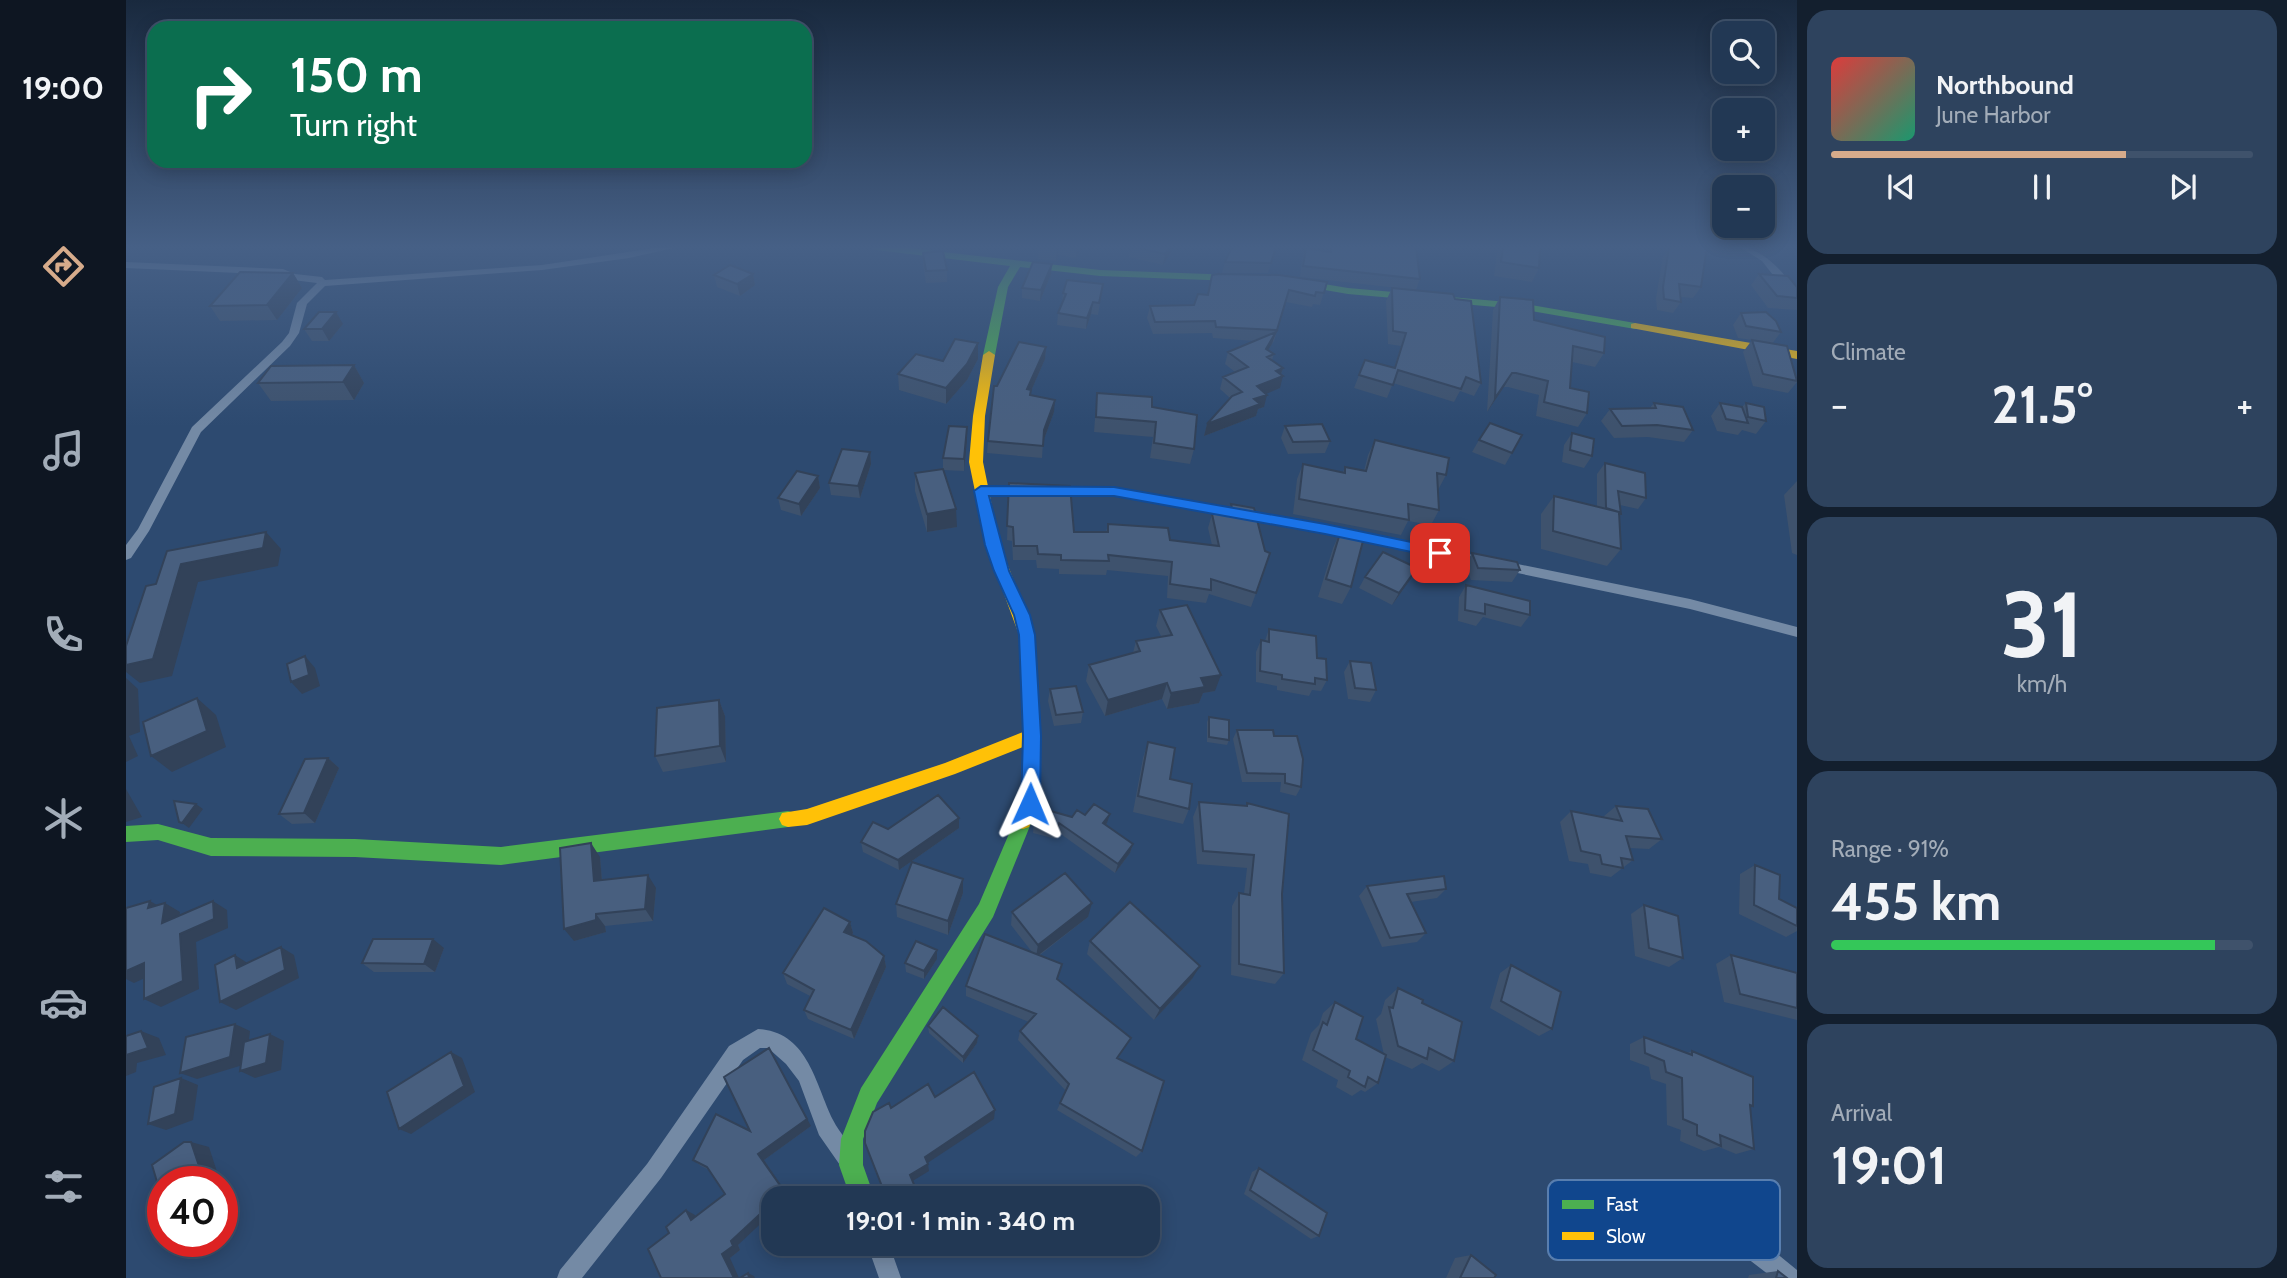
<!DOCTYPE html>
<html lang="en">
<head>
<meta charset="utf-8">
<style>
  :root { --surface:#223854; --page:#2e435e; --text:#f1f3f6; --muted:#a2acb8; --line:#3f526b; --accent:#d6ab8b }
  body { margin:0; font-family:Cabin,sans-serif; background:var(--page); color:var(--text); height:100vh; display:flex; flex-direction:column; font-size:26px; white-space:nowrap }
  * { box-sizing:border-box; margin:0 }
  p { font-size:23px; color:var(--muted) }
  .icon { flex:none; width:38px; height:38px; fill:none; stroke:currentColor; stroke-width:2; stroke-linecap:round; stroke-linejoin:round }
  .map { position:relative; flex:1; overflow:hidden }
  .side { display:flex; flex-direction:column; gap:10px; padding:10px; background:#131f2e; width:490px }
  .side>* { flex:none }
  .top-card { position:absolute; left:21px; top:21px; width:665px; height:147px; border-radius:21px; box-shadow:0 4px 18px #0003,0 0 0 2px var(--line); background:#0b6e4f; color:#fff; overflow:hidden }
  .tools { position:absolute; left:1586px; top:21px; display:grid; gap:14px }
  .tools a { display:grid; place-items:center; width:63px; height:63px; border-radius:14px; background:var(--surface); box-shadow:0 4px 18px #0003,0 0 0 2px var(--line); font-size:35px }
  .speed { position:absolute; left:21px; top:1166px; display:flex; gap:14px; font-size:35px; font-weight:700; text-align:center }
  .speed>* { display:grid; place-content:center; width:91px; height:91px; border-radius:50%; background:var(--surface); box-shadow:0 4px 18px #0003,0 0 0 2px var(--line); line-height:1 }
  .speed .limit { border:10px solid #d22; background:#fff; color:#111 }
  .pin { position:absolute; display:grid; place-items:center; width:60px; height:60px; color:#fff; margin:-30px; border-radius:14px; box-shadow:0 4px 10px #0006 }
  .me { position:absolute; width:77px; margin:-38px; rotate:1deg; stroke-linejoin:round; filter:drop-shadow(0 0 5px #0008) }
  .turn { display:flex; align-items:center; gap:24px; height:147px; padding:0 28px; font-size:32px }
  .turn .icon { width:91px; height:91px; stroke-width:2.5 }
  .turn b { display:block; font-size:49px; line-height:60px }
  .big { font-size:52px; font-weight:800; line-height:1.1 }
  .side .card { flex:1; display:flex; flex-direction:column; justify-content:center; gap:10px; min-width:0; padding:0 24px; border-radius:21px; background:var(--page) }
  .side .dial { align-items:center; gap:0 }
  .dial b { font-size:91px; line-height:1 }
  .song { display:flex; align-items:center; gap:21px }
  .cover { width:84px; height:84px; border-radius:10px; background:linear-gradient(135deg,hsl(0 70% 55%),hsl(160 70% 35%)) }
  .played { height:7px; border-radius:4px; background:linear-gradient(90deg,var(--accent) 70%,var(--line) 70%) }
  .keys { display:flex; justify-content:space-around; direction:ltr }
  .heat { display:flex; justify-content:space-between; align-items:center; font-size:38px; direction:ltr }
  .charge { height:10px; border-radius:5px; background:linear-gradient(90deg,#34c759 91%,var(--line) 0) }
  .trip { position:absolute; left:635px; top:1186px; width:399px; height:70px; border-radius:21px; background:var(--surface); box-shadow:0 4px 18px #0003,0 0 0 2px var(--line); font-weight:800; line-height:70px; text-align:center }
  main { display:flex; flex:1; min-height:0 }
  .tabs { display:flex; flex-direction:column; width:126px; justify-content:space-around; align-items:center; background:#0e1622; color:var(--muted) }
  .tabs .icon { width:49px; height:49px }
  .tabs .current { color:var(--accent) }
  .tabs b { font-size:32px; color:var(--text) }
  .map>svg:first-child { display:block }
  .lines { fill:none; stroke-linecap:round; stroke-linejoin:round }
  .street { fill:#748aa5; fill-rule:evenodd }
  .fast { fill:#4caf50; fill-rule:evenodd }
  .slow { fill:#ffc107; fill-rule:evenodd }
  .wall { fill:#3e526d }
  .shaded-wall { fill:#324259 }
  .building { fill:#485f7f; stroke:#324259; stroke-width:2 }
  .route { fill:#1a73e8; stroke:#114b97; stroke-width:2 }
  .key { fill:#10468d; stroke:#587eaf; stroke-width:2 }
  .key-label { font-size:19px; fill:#fff }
</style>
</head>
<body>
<main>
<nav class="tabs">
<b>19:00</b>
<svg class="icon current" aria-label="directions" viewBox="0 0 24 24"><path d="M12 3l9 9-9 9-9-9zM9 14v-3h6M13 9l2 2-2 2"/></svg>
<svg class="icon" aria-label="music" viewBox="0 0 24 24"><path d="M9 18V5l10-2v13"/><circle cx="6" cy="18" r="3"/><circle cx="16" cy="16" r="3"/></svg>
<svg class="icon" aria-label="phone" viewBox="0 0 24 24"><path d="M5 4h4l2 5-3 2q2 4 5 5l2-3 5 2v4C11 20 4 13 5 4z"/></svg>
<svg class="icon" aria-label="climate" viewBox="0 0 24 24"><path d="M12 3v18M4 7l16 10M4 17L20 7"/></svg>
<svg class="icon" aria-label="car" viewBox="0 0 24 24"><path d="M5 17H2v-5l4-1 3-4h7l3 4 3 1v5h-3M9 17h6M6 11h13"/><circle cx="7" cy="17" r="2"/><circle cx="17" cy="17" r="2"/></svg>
<svg class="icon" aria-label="filters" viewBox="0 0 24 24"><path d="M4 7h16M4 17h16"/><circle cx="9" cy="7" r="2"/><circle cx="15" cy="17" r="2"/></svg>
</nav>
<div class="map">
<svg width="1671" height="1278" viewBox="0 0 1671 1278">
  <rect width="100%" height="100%" fill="#2d4a70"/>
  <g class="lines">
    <!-- street -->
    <path class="street" d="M 535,247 L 552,247 L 503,258 L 416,270 L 199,286 L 181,304 L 173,333 L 164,346 L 75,432 L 23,531 L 5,558 L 0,560 L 0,545 L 12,529 L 66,427 L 156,342 L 163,333 L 171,303 L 191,283 L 167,280 L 155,275 L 0,268 L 0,262 L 157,269 L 169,274 L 196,277 L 199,280 L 416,265 Z
      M 1614,247 C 1636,247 1671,281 1671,303 L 1668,302 L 1636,261 Z
      M 900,486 L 904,487 L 906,490 L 904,493 L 855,495 L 849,491 L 855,487 Z
      M 927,486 L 988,488 L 1199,525 L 1564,599 L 1671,627 L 1671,637 L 1564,609 L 1199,533 L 988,496 L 923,493 L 921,490 L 923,487 Z
      M 632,1029 C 682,1032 689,1083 707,1120 C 714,1134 727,1146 733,1161 L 730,1168 L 723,1171 L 716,1168 L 693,1135 L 673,1081 L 660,1064 L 642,1048 L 634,1048 L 617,1060 L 535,1178 L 456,1278 L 431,1278 L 434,1270 L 521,1164 L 603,1046 Z
      M 1625,1236 L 1633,1239 L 1671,1270 L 1671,1278 L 1647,1278 L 1617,1255 L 1614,1247 L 1617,1239 Z
      M 741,1244 L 763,1244 L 775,1278 L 753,1278 Z"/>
    <!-- fast -->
    <path class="fast" d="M 745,247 L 774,247 L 974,270 L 1109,275 L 1114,278 L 1109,281 L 974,276 L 894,267 L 882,287 L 869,355 L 863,359 L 857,355 L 872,287 L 884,266 L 750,250 Z
      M 1174,280 L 1222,288 L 1393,303 L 1509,323 L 1515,326 L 1509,329 L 1393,309 L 1222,294 L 1170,285 L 1170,281 Z
      M 662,811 L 668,813 L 671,819 L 668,825 L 662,827 L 375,865 L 229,857 L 85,856 L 32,840 L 0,842 L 0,826 L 32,824 L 85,838 L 229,839 L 375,847 Z
      M 897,813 L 903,815 L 906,821 L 867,917 L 751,1103 L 737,1139 L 737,1165 L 749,1199 L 725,1199 L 713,1165 L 715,1139 L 735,1088 L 853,904 L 891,815 Z"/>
    <!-- slow -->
    <path class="slow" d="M 1509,323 L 1671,351 L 1671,359 L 1505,328 L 1505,324 Z
      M 863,351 L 869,355 L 859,416 L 857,462 L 874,545 L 909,635 L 915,736 L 913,804 L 903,827 L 897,829 L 891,827 L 888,821 L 895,804 L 897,747 L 829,774 L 681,825 L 662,827 L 656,825 L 653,819 L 656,813 L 681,809 L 819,763 L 897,732 L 893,635 L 860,545 L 843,462 L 847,416 L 857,355 Z"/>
  </g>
  <!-- wall -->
  <path class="wall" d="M 913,247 L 956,247 L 950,258 L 932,255 L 930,261 L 912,259 Z
    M 1004,247 L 1047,247 L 1046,251 L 1037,265 L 1003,257 Z
    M 1150,247 L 1142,273 L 1096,273 L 1099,262 Z
    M 1202,247 L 1290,247 L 1294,279 L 1290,290 L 1174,277 L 1176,259 L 1180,248 L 1202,252 Z
    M 1305,247 L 1414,247 L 1413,268 L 1406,282 L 1368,276 L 1371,252 L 1338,247 L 1337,250 Z
    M 1542,247 L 1594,247 L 1590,252 L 1580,250 L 1575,287 L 1567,298 L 1554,297 L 1555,302 L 1547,313 L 1531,310 L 1530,298 L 1537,256 Z
    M 797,253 L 821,270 L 821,282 L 800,283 L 797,264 Z
    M 167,273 L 176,288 L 151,320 L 94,321 L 84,306 Z
    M 627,274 L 629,285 L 614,296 L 591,287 L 588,275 Z
    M 925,274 L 914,301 L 896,298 L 896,288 Z
    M 1633,274 L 1671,287 L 1671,310 L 1642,308 L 1625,285 Z
    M 1201,282 L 1194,305 L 1187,304 L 1186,307 L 1160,302 L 1148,341 L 1142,350 L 1148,354 L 1146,360 L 1157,368 L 1155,374 L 1154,388 L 1140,393 L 1138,407 L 1132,409 L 1130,416 L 1078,436 L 1081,424 L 1104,398 L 1094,389 L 1097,377 L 1109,372 L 1099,364 L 1102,352 L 1129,341 L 1087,338 L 1086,333 L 1027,334 L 1021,318 L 1024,306 L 1068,305 L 1081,295 Z
    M 977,284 L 972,315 L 965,314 L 960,329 L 931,325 L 932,313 L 936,302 L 937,293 Z
    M 1266,288 L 1355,383 L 1348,396 L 1334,391 L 1328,402 L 1267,383 L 1261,398 L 1228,388 L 1239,360 L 1268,368 L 1275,346 L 1262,344 L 1260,301 Z
    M 1374,297 L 1408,320 L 1478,353 L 1469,367 L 1446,362 L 1444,388 L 1461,413 L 1452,427 L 1410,416 L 1413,395 L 1382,387 L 1378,387 L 1361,412 L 1367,310 Z
    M 1615,313 L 1655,332 L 1646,344 L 1671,379 L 1671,382 L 1662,393 L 1627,386 L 1617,352 L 1626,340 L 1612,338 L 1607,325 Z
    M 217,324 L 203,341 L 186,341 L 178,329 Z
    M 920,347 L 919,359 L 905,391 L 905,395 L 928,412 L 917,442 L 916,458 L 861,453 L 862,441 L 871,386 Z
    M 852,359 L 841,380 L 820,404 L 773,390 L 772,374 L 817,361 Z
    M 228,365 L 238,383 L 228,400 L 145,401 L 132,383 Z
    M 971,393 L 1026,407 L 1068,449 L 1064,464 L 1024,458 L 1027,437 L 968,432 Z
    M 1528,403 L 1567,430 L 1558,442 L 1522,437 L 1488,438 L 1475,421 L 1484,409 L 1524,408 Z
    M 1594,403 L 1616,407 L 1620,403 L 1640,421 L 1630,434 L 1616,430 L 1612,435 L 1591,431 L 1585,416 Z
    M 1159,426 L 1204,441 L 1199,453 L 1162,454 L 1155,438 Z
    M 1446,433 L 1466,456 L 1458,468 L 1436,462 L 1438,445 Z
    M 1396,435 L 1379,465 L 1346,452 L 1353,440 Z
    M 841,439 L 838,471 L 817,470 L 817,458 Z
    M 1249,440 L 1320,475 L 1312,490 L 1313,510 L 1305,525 L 1282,521 L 1275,535 L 1167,514 L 1171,479 L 1177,464 L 1217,472 L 1219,467 L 1238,471 L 1242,455 Z
    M 744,452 L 745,464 L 734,498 L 705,495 L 703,483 Z
    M 1479,463 L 1520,498 L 1512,509 L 1494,505 L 1495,514 L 1493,517 L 1495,549 L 1481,566 L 1415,549 L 1415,514 L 1428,496 L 1471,506 L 1471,474 Z
    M 789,473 L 831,527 L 801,532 L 789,491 Z
    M 692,476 L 694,488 L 675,516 L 655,510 L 652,498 Z
    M 1671,481 L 1671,555 L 1666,553 L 1658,495 Z
    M 883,483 L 948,532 L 980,532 L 982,524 L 1044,540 L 1086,545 L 1082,528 L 1086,514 L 1102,514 L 1105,504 L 1130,593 L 1125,607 L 1083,594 L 1080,603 L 1041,598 L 1042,576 L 981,570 L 980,575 L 933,574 L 933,569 L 911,568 L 910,560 L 887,560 L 886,541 L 881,540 Z
    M 1215,530 L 1225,587 L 1216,604 L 1192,597 L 1207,548 Z
    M 1346,553 L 1394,570 L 1386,582 L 1345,580 L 1339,565 Z
    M 1239,577 L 1284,580 L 1266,605 L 1233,588 Z
    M 1340,585 L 1404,615 L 1395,627 L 1357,617 L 1350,626 L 1332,621 L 1333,597 Z
    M 1034,610 L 1089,691 L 1077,693 L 1073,703 L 1041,709 L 1036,699 L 979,716 L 960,681 L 963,665 L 1007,653 L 1010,641 L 1035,636 L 1030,626 Z
    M 1143,629 L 1191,658 L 1201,680 L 1195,691 L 1186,690 L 1183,696 L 1151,690 L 1151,686 L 1130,682 L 1130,652 L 1135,640 L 1139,641 Z
    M 1224,661 L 1250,690 L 1244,702 L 1222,699 L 1218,672 Z
    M 924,689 L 957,712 L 955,723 L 928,726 L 922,701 Z
    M 593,700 L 599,716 L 600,762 L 537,772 L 529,756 Z
    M 1083,717 L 1103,740 L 1101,745 L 1081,742 L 1081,722 Z
    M 1111,730 L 1148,736 L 1175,787 L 1170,796 L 1154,792 L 1155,782 L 1116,782 L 1107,739 Z
    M 1022,742 L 1063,809 L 1057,824 L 1007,812 L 1017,758 Z
    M 202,758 L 213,768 L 189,823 L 166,824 L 153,814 Z
    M 1073,802 L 1119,806 L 1121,803 L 1156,894 L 1158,973 L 1149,984 L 1105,975 L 1106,906 L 1113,893 L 1118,894 L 1121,868 L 1071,864 L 1067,817 Z
    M 1490,806 L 1536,839 L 1523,849 L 1503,848 L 1507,860 L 1485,877 L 1464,873 L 1462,864 L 1443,861 L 1434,822 L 1445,811 L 1479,818 L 1478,816 Z
    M 959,815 L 981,823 L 980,825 L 1007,844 L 1004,853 L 989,873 L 932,832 L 930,839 L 907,833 L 908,823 Z
    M 833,828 L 773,870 L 737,852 L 735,842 L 762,829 Z
    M 474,857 L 476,880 L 530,888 L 527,921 L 479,926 L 480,932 L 448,941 Z
    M 1629,865 L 1653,899 L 1671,908 L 1671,931 L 1660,937 L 1613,914 L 1614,874 Z
    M 1241,886 L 1320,889 L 1311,898 L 1285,902 L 1300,933 L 1291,942 L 1256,947 L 1233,896 Z
    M 837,893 L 822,935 L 771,917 L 770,904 Z
    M 1518,905 L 1557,958 L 1543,967 L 1509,956 L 1505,914 Z
    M 886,912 L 962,917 L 914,955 L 932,979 L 1005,1038 L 992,1058 L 1016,1151 L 1010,1157 L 931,1110 L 940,1091 L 892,1040 L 894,1031 L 903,1022 L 840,996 L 840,986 L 906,952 L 885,925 Z
    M 724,922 L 727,933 L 726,935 L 758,956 L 760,967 L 728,1039 L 682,1019 L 678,1010 L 684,996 L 661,984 L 657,973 Z
    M 964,941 L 1066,979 L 1028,1020 L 961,954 Z
    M 318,948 L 309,972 L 248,972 L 236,963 Z
    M 1605,955 L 1671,973 L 1671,1020 L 1598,1002 L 1590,964 Z
    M 811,959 L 798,979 L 780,972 L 779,963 Z
    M 1385,965 L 1426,1029 L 1413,1036 L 1364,1008 L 1374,973 Z
    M 1272,988 L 1296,1003 L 1328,1061 L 1313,1071 L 1296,1063 L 1286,1069 L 1259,1057 L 1252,1083 L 1239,1092 L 1235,1090 L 1226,1096 L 1210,1087 L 1212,1080 L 1176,1060 L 1185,1033 L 1193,1025 L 1197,1013 L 1209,1002 L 1230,1039 L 1258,1055 L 1250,1019 L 1255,1014 L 1259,1000 Z
    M 802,1026 L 852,1036 L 851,1043 L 837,1063 L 803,1033 Z
    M 1518,1037 L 1561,1053 L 1566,1051 L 1627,1106 L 1624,1107 L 1628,1149 L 1610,1154 L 1593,1147 L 1578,1151 L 1554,1141 L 1555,1130 L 1541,1125 L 1540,1084 L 1525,1079 L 1523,1067 L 1504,1060 L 1504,1044 Z
    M 685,1126 L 638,1160 L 663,1197 L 661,1199 L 648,1199 L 612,1245 L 614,1250 L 604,1258 L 535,1278 L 569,1215 L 569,1216 L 599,1194 L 583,1170 L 575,1166 L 567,1160 L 624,1131 Z
    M 1133,1168 L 1193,1236 L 1185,1239 L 1118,1194 L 1126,1172 Z
    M 1345,1255 L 1368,1278 L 1320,1278 L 1329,1258 Z
    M 1652,1271 L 1661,1278 L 1622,1278 L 1623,1275 Z"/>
  <!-- shaded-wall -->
  <path class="shaded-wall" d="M 931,247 L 933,247 L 932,255 L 930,261 Z
    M 951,247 L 956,247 L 950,258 Z
    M 1044,247 L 1047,247 L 1046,251 L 1037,265 L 1039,254 Z
    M 926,264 L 925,274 L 914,301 L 915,290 Z
    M 167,273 L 176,288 L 151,320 L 141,305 Z
    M 627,274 L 629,285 L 614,296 L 611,284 Z
    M 967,302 L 965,314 L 960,329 L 961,318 Z
    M 210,312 L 217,324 L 203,341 L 196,329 Z
    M 1150,332 L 1146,344 L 1136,360 L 1140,349 Z
    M 852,343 L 852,359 L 841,380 L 820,404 L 820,388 Z
    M 920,347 L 919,359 L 905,391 L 904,402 L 901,389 Z
    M 228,365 L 238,383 L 228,400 L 217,382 Z
    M 1157,368 L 1154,377 L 1157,376 L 1154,388 L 1128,399 L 1131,386 L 1150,371 Z
    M 1386,373 L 1378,387 L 1361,412 L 1369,398 Z
    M 1141,395 L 1138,407 L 1132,409 L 1130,416 L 1078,436 L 1081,424 L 1128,399 Z
    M 929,400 L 928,412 L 917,442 L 918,430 Z
    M 841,427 L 841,439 L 838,471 L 838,459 Z
    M 744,452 L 745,464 L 734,498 L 732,486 Z
    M 692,476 L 694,488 L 675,516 L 673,504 Z
    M 830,509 L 831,527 L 801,532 L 801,514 Z
    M 140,532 L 155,549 L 152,566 L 72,582 L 46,676 L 14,683 L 0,672 L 0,665 L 55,564 Z
    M 1291,568 L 1284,580 L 1266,605 L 1273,593 Z
    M 179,656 L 189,668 L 194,686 L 176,694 L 165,682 Z
    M 1095,675 L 1089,691 L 1077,693 L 1073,703 L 1041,709 L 1045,693 L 1075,678 Z
    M 0,678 L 12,689 L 14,732 L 3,736 L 12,756 L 0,762 Z
    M 1041,683 L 1036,699 L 979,716 L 982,700 Z
    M 71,698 L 90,715 L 100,747 L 46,772 L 25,756 Z
    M 593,700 L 599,716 L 600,762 L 594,746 Z
    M 202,758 L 213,768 L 189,823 L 178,813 Z
    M 0,789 L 16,817 L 0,822 Z
    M 70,804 L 77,809 L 63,828 L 56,823 Z
    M 984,814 L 981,823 L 974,832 L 977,823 Z
    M 833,818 L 833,828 L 773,870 L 772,860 Z
    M 465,843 L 474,857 L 477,894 L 468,881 Z
    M 1007,844 L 1004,853 L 989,873 L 992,864 Z
    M 522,875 L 530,888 L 527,921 L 519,909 Z
    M 837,879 L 837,893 L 822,935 L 822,921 Z
    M 24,901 L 38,909 L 39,903 L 54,912 L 51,932 L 36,923 L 22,908 Z
    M 87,901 L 101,910 L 102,928 L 70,942 L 73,989 L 35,1007 L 18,999 L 54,934 Z
    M 966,903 L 962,917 L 910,957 L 912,945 Z
    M 470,914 L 479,926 L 480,932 L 448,941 L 438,929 Z
    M 724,922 L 727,933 L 721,943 L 718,932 Z
    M 307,939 L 318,948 L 309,972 L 298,964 Z
    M 155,947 L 168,955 L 173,978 L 110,1010 L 94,1002 Z
    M 811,950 L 811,959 L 798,979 L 798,971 Z
    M 109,955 L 123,964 L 111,968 Z
    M 758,956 L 760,967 L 728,1039 L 725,1030 Z
    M 18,963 L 34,971 L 8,983 L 0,979 L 0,971 Z
    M 1074,966 L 1066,979 L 1028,1020 L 1034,1009 Z
    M 109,1024 L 124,1031 L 120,1064 L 71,1079 L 54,1073 Z
    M 15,1031 L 33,1038 L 40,1055 L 11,1063 L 10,1072 L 0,1076 L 0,1055 Z
    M 144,1034 L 158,1041 L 155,1070 L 129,1078 L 114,1071 Z
    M 852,1036 L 851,1043 L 837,1063 L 837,1057 Z
    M 325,1052 L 336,1058 L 349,1092 L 285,1134 L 273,1129 Z
    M 648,1057 L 685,1126 L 638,1160 L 663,1197 L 661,1199 L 650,1199 L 632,1154 Z
    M 55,1078 L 72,1085 L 67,1120 L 40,1130 L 22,1124 Z
    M 869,1110 L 868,1119 L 800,1164 L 799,1157 Z
    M 65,1142 L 83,1147 L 94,1181 L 78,1181 Z
    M 802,1164 L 803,1171 L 785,1182 L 784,1175 Z
    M 648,1201 L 648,1211 L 612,1245 L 614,1250 L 604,1258 L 613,1278 L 608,1278 L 596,1254 L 605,1241 Z
    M 560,1210 L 569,1215 L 573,1224 L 565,1220 Z
    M 622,1273 L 628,1276 L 629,1278 L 623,1278 Z"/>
  <!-- building -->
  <path class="building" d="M 1008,247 L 1044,247 L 1039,254 Z
    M 1106,247 L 1150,247 L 1145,263 L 1099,262 Z
    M 1205,247 L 1290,247 L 1294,279 L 1177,266 L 1180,248 L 1205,252 Z
    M 1377,247 L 1414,247 L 1413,268 L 1375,262 Z
    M 1543,247 L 1581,247 L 1575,287 L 1553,284 L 1555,302 L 1538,299 L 1537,287 Z
    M 817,251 L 821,270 L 800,271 L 797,253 Z
    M 907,262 L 926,264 L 915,290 L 896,288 Z
    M 604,265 L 627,274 L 611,284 L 588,275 Z
    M 114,272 L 167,273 L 141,305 L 84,306 Z
    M 1092,274 L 1153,275 L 1201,282 L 1198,293 L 1190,292 L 1189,296 L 1163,290 L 1151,330 L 1090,327 L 1089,321 L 1029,322 L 1024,306 L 1068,305 L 1072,294 L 1082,295 L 1086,275 Z
    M 1633,274 L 1662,276 L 1671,287 L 1671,298 L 1651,296 Z
    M 941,280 L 977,284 L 973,303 L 967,302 L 961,318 L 932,313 L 940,294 L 937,293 Z
    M 1266,288 L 1327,294 L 1329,299 L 1345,301 L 1355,383 L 1340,377 L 1335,389 L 1272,370 L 1267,385 L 1233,375 L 1239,360 L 1269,368 L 1280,333 L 1267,331 Z
    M 1374,297 L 1407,300 L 1408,320 L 1479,337 L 1478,353 L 1447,346 L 1444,388 L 1463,392 L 1461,413 L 1418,402 L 1422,381 L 1390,373 L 1386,373 L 1369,398 Z
    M 193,312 L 210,312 L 196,329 L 178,329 Z
    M 1640,312 L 1650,321 L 1655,332 L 1620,326 L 1615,313 Z
    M 1150,332 L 1140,349 L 1148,354 L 1141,357 L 1157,368 L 1150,371 L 1157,376 L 1131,386 L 1141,395 L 1128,399 L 1134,404 L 1081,424 L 1106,396 L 1116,392 L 1097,377 L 1122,367 L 1102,352 Z
    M 829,339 L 852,343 L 841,364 L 820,388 L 772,374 L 790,354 L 817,361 Z
    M 1626,340 L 1661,346 L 1671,381 L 1637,374 Z
    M 893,342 L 920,347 L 901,389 L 905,390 L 904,395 L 929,400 L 918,430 L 917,446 L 862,441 L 868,386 L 871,386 Z
    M 228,365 L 217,382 L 132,383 L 145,366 Z
    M 971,393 L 1026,397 L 1026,407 L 1071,415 L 1068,449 L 1028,443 L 1030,422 L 970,417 Z
    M 1528,403 L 1557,407 L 1567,430 L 1531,425 L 1496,426 L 1484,409 L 1530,408 Z
    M 1594,403 L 1616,407 L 1622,423 L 1600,419 Z
    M 1620,403 L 1638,407 L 1640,421 L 1622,417 Z
    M 1364,423 L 1396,435 L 1386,453 L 1353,440 Z
    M 1196,424 L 1204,441 L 1167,442 L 1159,426 Z
    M 823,426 L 841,427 L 838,459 L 817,458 Z
    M 1446,433 L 1468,439 L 1466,456 L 1444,450 Z
    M 1249,440 L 1323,458 L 1320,475 L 1311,473 L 1313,510 L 1282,504 L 1283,520 L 1173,499 L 1177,464 L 1219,473 L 1219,467 L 1240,471 Z
    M 716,449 L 744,452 L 732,486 L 703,483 Z
    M 1479,463 L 1519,473 L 1520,498 L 1492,491 L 1495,514 L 1493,514 L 1493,512 L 1480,508 Z
    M 817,469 L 830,509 L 801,514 L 789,473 Z
    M 671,471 L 692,476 L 673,504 L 652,498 Z
    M 883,483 L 944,486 L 948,532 L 982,532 L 982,524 L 1042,528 L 1044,540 L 1093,546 L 1086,514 L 1107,514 L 1105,504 L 1128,508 L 1139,551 L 1144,553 L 1130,593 L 1085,579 L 1085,590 L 1044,584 L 1046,562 L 982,555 L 983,561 L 935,560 L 935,555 L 912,554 L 911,546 L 888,546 L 887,527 L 881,526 Z
    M 1428,496 L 1493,512 L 1495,549 L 1427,531 Z
    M 1215,530 L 1238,537 L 1225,587 L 1200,579 Z
    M 140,532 L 137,548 L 55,564 L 27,659 L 0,665 L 0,646 L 20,586 L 30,584 L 41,551 Z
    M 1257,552 L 1291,568 L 1273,593 L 1239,577 Z
    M 1346,553 L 1391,562 L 1394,570 L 1352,568 Z
    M 1340,585 L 1404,601 L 1404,615 L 1359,604 L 1359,614 L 1339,610 Z
    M 1061,605 L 1095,675 L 1075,678 L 1079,687 L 1045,693 L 1041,683 L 982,700 L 963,665 L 1014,651 L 1010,641 L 1046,635 L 1034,610 Z
    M 1143,629 L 1190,636 L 1191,658 L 1200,659 L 1201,680 L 1189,678 L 1189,684 L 1156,679 L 1156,675 L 1134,671 L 1135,640 L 1143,642 Z
    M 179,656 L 183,675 L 165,682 L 161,664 Z
    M 1224,661 L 1245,663 L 1250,690 L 1229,688 Z
    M 950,686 L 957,712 L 930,715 L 924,689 Z
    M 71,698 L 81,731 L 25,756 L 17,722 Z
    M 593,700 L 594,746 L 529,756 L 531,708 Z
    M 1083,717 L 1103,720 L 1103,740 L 1083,737 Z
    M 1111,730 L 1147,730 L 1148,736 L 1171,736 L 1177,759 L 1175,787 L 1159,783 L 1159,774 L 1121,773 Z
    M 1022,742 L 1049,748 L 1044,779 L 1066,784 L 1063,809 L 1012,796 Z
    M 202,758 L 178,813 L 153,814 L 179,759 Z
    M 812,795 L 833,818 L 772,860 L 735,842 L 747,822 L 762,829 Z
    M 48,801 L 70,804 L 56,823 L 53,822 Z
    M 1073,802 L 1121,806 L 1121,803 L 1163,814 L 1156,894 L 1158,973 L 1113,964 L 1113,893 L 1124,895 L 1128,855 L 1077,851 Z
    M 968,804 L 984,814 L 977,823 L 1007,844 L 992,864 L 933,823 L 931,830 L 908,823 L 914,808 L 946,817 L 951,810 L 959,815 Z
    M 1490,806 L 1522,809 L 1536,839 L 1500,836 L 1507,860 L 1495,858 L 1497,868 L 1476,864 L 1474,855 L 1455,851 L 1445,811 L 1496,821 Z
    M 465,843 L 468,881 L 522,875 L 519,909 L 470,914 L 470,920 L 438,929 L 434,848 Z
    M 786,862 L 837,879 L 822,921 L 770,904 Z
    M 1629,865 L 1654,875 L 1653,899 L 1671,908 L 1671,926 L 1628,905 Z
    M 939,873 L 966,903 L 912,945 L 886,912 Z
    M 1318,876 L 1320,889 L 1281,894 L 1300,933 L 1264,938 L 1241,886 Z
    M 24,901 L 22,908 L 39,903 L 36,923 L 87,901 L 88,919 L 54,934 L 57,981 L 18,999 L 18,963 L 0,971 L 0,908 Z
    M 1004,902 L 1074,966 L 1034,1009 L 964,941 Z
    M 1518,905 L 1552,916 L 1557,958 L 1523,948 Z
    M 698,908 L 724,922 L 718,932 L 740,941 L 758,956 L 725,1030 L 678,1010 L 688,990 L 657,973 Z
    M 859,934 L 936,964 L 931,979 L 1005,1038 L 991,1058 L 1038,1081 L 1016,1151 L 934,1103 L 943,1084 L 894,1031 L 910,1014 L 840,986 Z
    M 247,939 L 307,939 L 298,964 L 236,963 Z
    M 790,941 L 811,950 L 798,971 L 779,963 Z
    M 155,947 L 159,970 L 94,1002 L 89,965 L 109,955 L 111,968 Z
    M 1605,955 L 1671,973 L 1671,1008 L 1614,994 Z
    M 1385,965 L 1435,992 L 1426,1029 L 1375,1001 Z
    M 1272,988 L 1297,1000 L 1296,1003 L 1336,1022 L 1328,1061 L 1303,1048 L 1301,1059 L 1272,1046 L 1263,1007 L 1267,1008 Z
    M 1209,1002 L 1237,1017 L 1230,1039 L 1260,1055 L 1252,1083 L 1242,1077 L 1239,1087 L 1222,1077 L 1224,1071 L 1187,1050 L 1197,1022 L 1201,1025 Z
    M 817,1007 L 852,1036 L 837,1057 L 802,1026 Z
    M 109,1024 L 104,1057 L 54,1073 L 60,1037 Z
    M 15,1031 L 22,1048 L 0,1055 L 0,1036 Z
    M 144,1034 L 140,1063 L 114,1071 L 118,1042 Z
    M 1518,1037 L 1566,1055 L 1566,1051 L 1627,1077 L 1627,1106 L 1624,1105 L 1628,1149 L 1594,1135 L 1595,1146 L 1571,1135 L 1571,1125 L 1557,1119 L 1556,1078 L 1540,1072 L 1538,1061 L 1519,1053 Z
    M 643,1048 L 681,1119 L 632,1154 L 658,1191 L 650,1199 L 648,1199 L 648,1201 L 605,1241 L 607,1246 L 596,1254 L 608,1278 L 535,1278 L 522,1249 L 543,1233 L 540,1227 L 560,1210 L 565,1220 L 599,1194 L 581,1167 L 567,1160 L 590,1114 L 624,1131 L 598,1077 Z
    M 325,1052 L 338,1086 L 273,1129 L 261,1092 Z
    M 848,1072 L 869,1110 L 799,1157 L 802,1164 L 784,1175 L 794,1199 L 761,1199 L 739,1143 L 739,1131 L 747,1112 L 763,1103 L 765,1108 L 802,1084 L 809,1097 Z
    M 55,1078 L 49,1114 L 22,1124 L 28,1087 Z
    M 58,1142 L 65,1142 L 78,1181 L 37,1181 L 37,1202 L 26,1165 Z
    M 1133,1168 L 1201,1213 L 1193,1236 L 1124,1190 Z
    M 1345,1255 L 1370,1275 L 1368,1278 L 1334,1278 Z
    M 1652,1271 L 1661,1278 L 1650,1278 Z
    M 622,1273 L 623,1278 L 614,1278 Z"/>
  <!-- sky -->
  <linearGradient id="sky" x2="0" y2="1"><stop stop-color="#19293e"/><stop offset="0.58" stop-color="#466086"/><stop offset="1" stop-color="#466086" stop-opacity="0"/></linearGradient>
  <rect width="1671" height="426" fill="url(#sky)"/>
  <!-- route -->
  <path class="route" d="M 855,486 L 988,487 L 1199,524 L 1314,548 L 1322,553 L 1314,558 L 1199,534 L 988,496 L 863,496 L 883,571 L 904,615 L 909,635 L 915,736 L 914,804 L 911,810 L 904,812 L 898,810 L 895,804 L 897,736 L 893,635 L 888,615 L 868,571 L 859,545 L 848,491 Z"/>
  <!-- legend -->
  <rect x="1422" y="1180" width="232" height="80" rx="10" class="key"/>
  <rect x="1436" y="1200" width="32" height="9" fill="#4caf50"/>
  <rect x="1436" y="1232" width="32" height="8" fill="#ffc107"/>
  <g class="key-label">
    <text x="1480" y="1211">Fast</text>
    <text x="1480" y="1243">Slow</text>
  </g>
</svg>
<div class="tools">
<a><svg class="icon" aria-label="search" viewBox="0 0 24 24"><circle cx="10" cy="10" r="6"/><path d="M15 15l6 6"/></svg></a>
<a>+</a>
<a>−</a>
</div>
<div class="speed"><div class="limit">40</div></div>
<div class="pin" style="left:1314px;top:553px;background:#d93025"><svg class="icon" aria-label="arrive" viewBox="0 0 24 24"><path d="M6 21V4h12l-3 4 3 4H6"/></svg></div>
<svg class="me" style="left:904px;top:804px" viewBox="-20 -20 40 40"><path d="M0-17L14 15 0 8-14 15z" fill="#1a73e8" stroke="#fff" stroke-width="4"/></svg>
<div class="trip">19:01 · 1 min · 340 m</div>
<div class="top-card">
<div class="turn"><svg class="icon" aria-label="right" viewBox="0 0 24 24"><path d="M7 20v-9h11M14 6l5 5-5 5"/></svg><div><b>150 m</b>Turn right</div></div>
</div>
</div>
<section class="side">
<div class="card">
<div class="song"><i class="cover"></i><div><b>Northbound</b><p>June Harbor</p></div></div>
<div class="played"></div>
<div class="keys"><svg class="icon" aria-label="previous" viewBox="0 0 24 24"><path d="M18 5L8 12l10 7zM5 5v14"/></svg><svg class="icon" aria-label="pause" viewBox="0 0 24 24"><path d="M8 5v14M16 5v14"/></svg><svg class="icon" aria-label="next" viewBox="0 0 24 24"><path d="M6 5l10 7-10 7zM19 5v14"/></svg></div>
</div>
<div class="card"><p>Climate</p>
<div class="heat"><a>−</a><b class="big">21.5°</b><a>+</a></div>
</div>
<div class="card dial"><b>31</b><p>km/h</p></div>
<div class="card"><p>Range · 91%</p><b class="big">455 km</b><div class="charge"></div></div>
<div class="card"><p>Arrival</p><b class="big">19:01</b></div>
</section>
</main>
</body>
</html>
